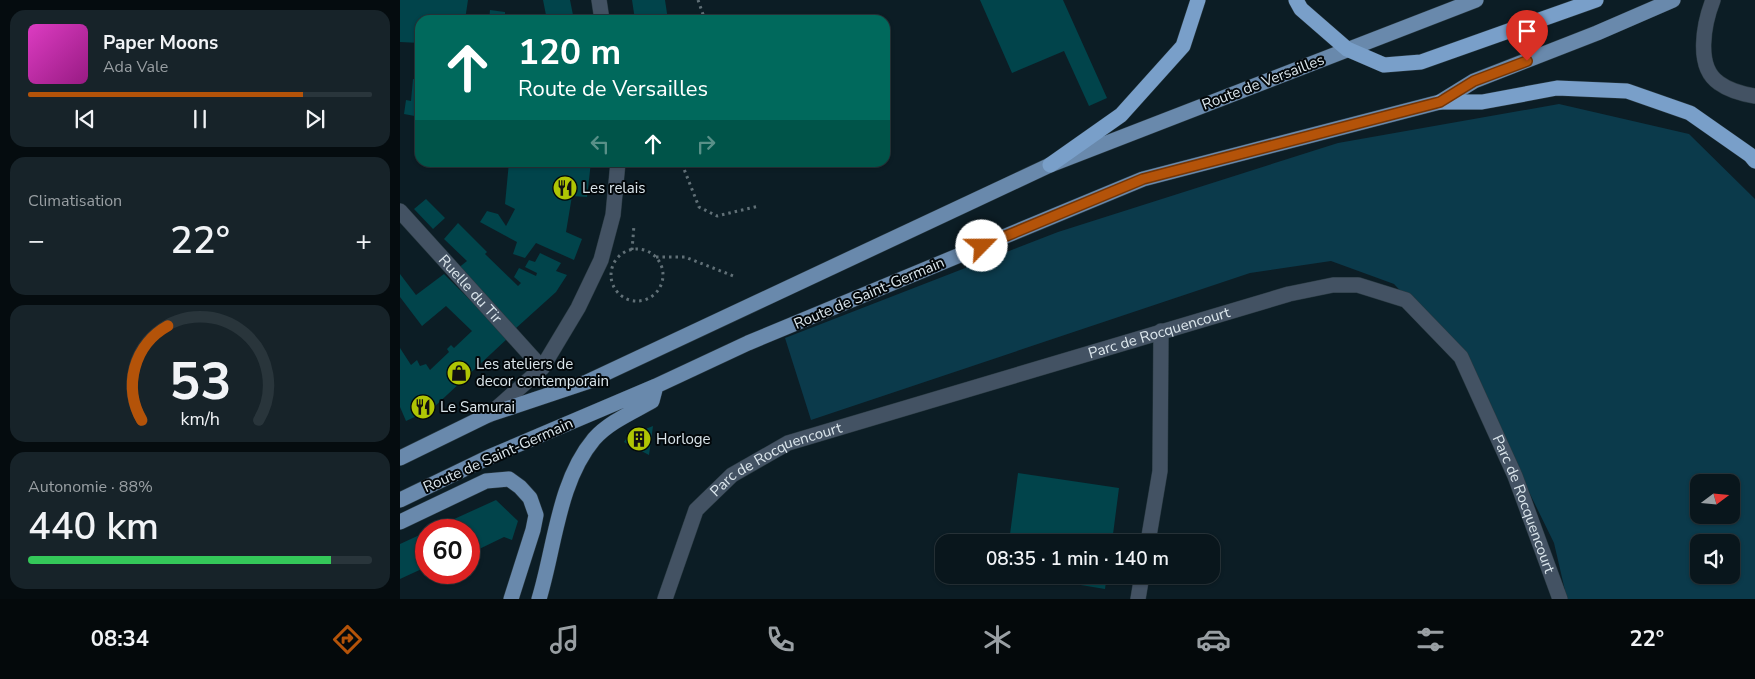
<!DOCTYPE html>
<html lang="fr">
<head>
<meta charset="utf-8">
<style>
  :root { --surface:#09161c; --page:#172329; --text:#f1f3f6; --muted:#999fa3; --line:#29353b; --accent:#b45309 }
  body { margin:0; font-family:"Nunito Sans",sans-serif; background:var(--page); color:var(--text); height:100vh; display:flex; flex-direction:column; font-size:19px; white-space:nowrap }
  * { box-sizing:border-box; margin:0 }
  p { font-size:16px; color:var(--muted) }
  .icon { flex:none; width:28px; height:28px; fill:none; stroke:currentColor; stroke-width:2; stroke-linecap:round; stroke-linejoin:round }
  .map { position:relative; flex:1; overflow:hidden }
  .details { display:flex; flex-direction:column; gap:10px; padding:10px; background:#050c0f; width:400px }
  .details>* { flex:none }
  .guide { position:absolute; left:15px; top:15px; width:475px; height:152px; border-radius:15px; box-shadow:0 1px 4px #0004,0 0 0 1px var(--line); background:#00695c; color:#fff; overflow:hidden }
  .needle { width:32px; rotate:74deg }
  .tools { position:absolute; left:1290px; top:474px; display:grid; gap:10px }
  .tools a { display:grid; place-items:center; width:50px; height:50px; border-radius:10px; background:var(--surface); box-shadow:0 1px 4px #0004,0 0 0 1px var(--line); font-size:25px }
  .speed { position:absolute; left:15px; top:519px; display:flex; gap:10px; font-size:25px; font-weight:700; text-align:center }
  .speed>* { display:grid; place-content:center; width:65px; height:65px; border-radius:50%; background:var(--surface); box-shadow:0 1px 4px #0004,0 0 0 1px var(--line); line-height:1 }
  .speed .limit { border:8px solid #d22; background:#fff; color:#111 }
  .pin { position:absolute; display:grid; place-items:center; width:42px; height:42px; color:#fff; margin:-51px -21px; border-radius:50% 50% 50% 0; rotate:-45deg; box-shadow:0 0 5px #0007 }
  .pin .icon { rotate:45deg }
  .me { position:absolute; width:55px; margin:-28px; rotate:67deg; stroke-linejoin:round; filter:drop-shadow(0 0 4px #0008) }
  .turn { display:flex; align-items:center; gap:18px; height:105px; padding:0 20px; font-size:22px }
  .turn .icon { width:65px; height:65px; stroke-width:2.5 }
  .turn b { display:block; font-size:35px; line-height:42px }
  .lanes { display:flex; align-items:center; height:48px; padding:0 20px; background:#0003; justify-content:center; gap:25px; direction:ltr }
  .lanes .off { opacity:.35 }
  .big { font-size:38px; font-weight:600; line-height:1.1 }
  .details .widget { flex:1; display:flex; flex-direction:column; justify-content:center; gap:8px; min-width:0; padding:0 18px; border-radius:15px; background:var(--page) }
  .details .dial { align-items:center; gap:0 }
  .dial svg { height:130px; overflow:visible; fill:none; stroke:var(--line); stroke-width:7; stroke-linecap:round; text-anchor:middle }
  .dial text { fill:var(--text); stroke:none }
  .song { display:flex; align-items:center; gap:15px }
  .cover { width:60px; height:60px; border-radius:8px; background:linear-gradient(135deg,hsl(310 70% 55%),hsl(310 70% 35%)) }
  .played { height:5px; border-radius:2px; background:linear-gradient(90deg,var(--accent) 80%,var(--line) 80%) }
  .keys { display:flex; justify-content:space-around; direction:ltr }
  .heat { display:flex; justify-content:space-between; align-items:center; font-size:28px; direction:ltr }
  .charge { height:8px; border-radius:4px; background:linear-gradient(90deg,#34c759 88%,var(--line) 0) }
  .trip { position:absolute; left:535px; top:534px; width:285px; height:50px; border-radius:15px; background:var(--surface); box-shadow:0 1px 4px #0004,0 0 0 1px var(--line); font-weight:600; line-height:50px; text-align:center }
  .dock { display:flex; height:80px; justify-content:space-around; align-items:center; background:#04090b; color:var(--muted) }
  .dock .icon { width:35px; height:35px }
  .dock .current { color:var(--accent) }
  .dock b { font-size:22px; color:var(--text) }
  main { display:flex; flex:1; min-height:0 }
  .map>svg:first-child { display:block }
  .green { fill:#0b3a4b; fill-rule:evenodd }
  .building { fill:#01444b }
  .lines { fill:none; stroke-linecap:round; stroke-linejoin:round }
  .minor-casing { stroke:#293941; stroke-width:16 }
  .major-casing { stroke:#293941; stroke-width:16 }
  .highway-casing { stroke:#293941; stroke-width:16 }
  .path { stroke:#617077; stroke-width:3; stroke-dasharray:2.5 4; stroke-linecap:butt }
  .minor { stroke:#435263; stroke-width:15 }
  .major { stroke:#6989ac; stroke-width:15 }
  .highway { stroke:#799fc9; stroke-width:15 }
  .route-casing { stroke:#753606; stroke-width:12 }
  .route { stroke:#b45309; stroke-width:9 }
  .labels { text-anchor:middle; stroke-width:4; stroke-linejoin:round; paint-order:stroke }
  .street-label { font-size:15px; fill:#dbe6ec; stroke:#02070a }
  .poi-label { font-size:15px; fill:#dbe6ec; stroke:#02070a; text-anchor:start }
</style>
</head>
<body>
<main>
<section class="details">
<div class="widget">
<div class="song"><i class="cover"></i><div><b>Paper Moons</b><p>Ada Vale</p></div></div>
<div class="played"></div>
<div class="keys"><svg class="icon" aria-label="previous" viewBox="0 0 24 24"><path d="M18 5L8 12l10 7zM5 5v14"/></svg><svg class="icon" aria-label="pause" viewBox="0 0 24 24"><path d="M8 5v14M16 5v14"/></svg><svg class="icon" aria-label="next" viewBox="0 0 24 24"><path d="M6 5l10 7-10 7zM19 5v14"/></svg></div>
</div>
<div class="widget"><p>Climatisation</p>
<div class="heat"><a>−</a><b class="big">22°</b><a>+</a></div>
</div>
<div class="widget dial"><svg viewBox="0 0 100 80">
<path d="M14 69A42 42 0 1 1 86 69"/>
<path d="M14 69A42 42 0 0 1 30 11" stroke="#b45309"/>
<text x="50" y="56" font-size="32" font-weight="700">53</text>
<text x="50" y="72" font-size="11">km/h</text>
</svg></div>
<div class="widget"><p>Autonomie · 88%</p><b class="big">440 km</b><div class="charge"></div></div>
</section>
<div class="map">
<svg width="1355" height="599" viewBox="0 0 1355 599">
  <rect width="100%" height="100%" fill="#0c1d25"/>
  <!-- green -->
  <path class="green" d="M 1159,104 L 1289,134 L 1355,199 L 1355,599 L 1167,599 L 1154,543 L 1063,357 L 994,284 L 931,261 L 850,273 L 411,420 L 385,338 L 658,232 L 938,143 ZM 1299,482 L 1331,482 L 1331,515 L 1299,515 ZM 1299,542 L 1331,542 L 1331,575 L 1299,575 Z"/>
  <!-- building -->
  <path class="building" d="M 0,0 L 68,0 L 65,20 L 20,20 L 20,43 L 0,42 Z
    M 143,0 L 170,0 L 174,20 L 147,20 Z
    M 232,0 L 265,0 L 268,20 L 235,20 Z
    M 580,0 L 663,0 L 707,98 L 689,106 L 664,51 L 612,73 Z
    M 90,10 L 105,12 L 105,20 L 89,20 Z
    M 13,79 L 20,80 L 20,117 L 4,114 L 6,100 L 11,101 Z
    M 109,162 L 191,162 L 187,197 L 172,196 L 166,232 L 182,239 L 174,260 L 136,243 L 125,258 L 113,254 L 117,242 L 80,222 L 87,211 L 98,214 L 106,226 L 115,209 L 105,204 Z
    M 26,199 L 45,218 L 33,229 L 14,209 Z
    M 58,223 L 87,252 L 85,254 L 118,286 L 121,283 L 114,277 L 119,268 L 136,276 L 137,273 L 125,267 L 129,260 L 135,262 L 140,253 L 161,263 L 156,271 L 167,275 L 156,292 L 115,329 L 57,269 L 67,261 L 44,239 Z
    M 0,274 L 16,295 L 44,274 L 108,338 L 32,409 L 6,421 L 0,407 L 0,348 L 11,365 L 17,360 L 20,366 L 26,364 L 30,370 L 49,352 L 47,349 L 51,345 L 54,348 L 72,331 L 46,306 L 22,326 L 0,297 Z
    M 253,426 L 249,455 L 224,442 L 228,436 Z
    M 618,473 L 719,488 L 712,542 L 609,542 Z
    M 96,500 L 118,521 L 112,540 L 104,537 L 71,553 L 69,530 L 30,530 Z
    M 26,532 L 26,567 L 0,579 L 0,544 Z
    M 620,575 L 707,575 L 705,589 Z"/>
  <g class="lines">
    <defs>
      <g id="minor">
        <path d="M 199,0 L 202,20"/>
        <path d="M 1313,0 C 1304,23 1295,67 1319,83 C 1330,91 1342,94 1355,96"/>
        <path id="s1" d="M 0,211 L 142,368"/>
        <path d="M 89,415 L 142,368 L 178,308 L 201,260 L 213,215 L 218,162"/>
        <path d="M 748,542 L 760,471 L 761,331"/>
        <path id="s2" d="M 265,599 L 296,510 L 332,475 L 388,443 L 889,294 L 933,285 L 958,285 L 1006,300 L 1061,357 L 1115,476 L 1160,599"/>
        <path d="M 738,599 L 742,575"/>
      </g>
      <path id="major" d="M 0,458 L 88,415 L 187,382 L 650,165 L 1076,0
        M 0,500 L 89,457 L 256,386 L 348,343 L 743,179 L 1040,102 L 1074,81 L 1197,33 L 1273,0
        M 0,522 L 86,481 L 109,479 L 120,487 L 130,498 L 136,515 L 133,530 L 111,599
        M 139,599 C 155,547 158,482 194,439 C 209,422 233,412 252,401 L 256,386"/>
      <path id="highway" d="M 896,0 L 901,9 L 947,49 L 984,65 L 1021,62 L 1196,0
        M 1040,102 L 1082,102 L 1157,88 L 1227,91 L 1290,113 L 1350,155 L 1355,161
        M 650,165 L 721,115 L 783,46 L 798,0"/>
    </defs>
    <!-- minor casing -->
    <use href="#minor" class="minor-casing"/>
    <!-- major casing -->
    <use href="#major" class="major-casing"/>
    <!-- highway casing -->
    <use href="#highway" class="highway-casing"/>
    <!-- path -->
    <path class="path" d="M 298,0 L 305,20
      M 282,164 L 299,207 L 317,216 L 359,206
      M 240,167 L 240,164 L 282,162
      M211 275a26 26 0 1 1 52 0a26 26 0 1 1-52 0Z
      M 232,250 L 234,225
      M 256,257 L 285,257 L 336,277"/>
    <!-- minor -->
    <use href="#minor" class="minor"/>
    <!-- major -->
    <use href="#major" class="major"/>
    <!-- highway -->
    <use href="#highway" class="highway"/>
  </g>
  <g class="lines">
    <defs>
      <path id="route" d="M 582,246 L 743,179 L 1040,102 L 1074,81 L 1127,61"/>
    </defs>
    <!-- route casing -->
    <use href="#route" class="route-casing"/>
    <!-- route -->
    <use href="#route" class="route"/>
  </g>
  <!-- icons -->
  <defs>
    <symbol id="restaurant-disc" viewBox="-11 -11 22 22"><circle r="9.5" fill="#afc504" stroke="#02070a"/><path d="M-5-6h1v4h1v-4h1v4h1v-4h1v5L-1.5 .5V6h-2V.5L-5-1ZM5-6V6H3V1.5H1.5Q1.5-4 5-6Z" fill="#111"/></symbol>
    <symbol id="shop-disc" viewBox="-11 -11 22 22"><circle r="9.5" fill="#afc504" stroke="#02070a"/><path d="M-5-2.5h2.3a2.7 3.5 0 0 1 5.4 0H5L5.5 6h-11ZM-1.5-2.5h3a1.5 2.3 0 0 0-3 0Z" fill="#111"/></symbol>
    <symbol id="building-disc" viewBox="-11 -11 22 22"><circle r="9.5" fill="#afc504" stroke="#02070a"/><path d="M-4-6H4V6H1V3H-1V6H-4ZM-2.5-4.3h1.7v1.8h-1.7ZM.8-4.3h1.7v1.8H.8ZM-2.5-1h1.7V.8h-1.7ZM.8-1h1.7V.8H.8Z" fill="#111"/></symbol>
  </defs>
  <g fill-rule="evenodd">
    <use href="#restaurant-disc" x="151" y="174" width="28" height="28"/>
    <use href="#shop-disc" x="45" y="359" width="28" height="28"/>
    <use href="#restaurant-disc" x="9" y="393" width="28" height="28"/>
    <use href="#building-disc" x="225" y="425" width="28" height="28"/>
  </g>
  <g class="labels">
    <!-- street labels -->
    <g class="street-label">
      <text transform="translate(863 82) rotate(-21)" y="5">Route de Versailles</text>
      <text dy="5" stroke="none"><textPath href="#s1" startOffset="105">Ruelle du Tir</textPath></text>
      <text transform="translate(469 293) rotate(-23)" y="5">Route de Saint-Germain</text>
      <text dy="5" stroke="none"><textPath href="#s2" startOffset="596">Parc de Rocquencourt</textPath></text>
      <text transform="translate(98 455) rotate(-24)" y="5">Route de Saint-Germain</text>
      <text dy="5" stroke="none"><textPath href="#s2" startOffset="191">Parc de Rocquencourt</textPath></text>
      <text dy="5" stroke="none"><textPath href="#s2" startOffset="1091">Parc de Rocquencourt</textPath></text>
    </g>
    <!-- poi labels -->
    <g class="poi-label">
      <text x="182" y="193">Les relais</text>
      <text x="76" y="369">Les ateliers de<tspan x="76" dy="17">decor contemporain</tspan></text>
      <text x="40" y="412">Le Samurai</text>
      <text x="256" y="444">Horloge</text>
    </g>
  </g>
</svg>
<div class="tools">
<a><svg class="needle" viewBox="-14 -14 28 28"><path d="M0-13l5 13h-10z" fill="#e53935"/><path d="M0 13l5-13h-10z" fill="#999fa3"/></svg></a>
<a><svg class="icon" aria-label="sound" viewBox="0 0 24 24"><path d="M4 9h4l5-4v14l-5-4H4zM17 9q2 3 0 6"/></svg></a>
</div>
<div class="speed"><div class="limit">60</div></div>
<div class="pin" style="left:1127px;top:61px;background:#d93025"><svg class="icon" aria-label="arrive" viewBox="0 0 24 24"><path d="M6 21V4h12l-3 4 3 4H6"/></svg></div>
<svg class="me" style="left:582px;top:246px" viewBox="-20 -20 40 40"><circle r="19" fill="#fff"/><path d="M0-13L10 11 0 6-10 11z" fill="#b45309"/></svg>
<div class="trip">08:35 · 1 min · 140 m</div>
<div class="guide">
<div class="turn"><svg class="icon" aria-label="ahead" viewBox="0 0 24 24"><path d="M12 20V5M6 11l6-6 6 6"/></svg><div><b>120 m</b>Route de Versailles</div></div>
<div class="lanes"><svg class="icon off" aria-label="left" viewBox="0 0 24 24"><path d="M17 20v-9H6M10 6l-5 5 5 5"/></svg><svg class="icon" aria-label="ahead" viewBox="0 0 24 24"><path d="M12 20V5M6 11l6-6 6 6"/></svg><svg class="icon off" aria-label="right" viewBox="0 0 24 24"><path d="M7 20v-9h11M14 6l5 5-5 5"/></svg></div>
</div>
</div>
</main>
<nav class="dock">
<b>08:34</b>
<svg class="icon current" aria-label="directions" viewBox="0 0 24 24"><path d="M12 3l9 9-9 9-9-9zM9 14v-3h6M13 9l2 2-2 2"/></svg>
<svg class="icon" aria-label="music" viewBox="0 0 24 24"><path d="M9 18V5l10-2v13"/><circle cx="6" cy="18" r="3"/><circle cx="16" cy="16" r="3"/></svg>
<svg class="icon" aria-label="phone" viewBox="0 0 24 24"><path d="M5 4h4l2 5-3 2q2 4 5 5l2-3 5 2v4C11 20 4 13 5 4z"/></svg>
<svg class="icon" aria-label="climate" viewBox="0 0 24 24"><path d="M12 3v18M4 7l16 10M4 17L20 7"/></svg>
<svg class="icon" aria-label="car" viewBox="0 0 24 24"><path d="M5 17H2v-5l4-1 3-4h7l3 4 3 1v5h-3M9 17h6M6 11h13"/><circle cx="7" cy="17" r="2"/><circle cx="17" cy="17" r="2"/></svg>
<svg class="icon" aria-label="filters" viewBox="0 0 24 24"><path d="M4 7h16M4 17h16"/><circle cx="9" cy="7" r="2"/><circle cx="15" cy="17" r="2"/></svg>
<b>22°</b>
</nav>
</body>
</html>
